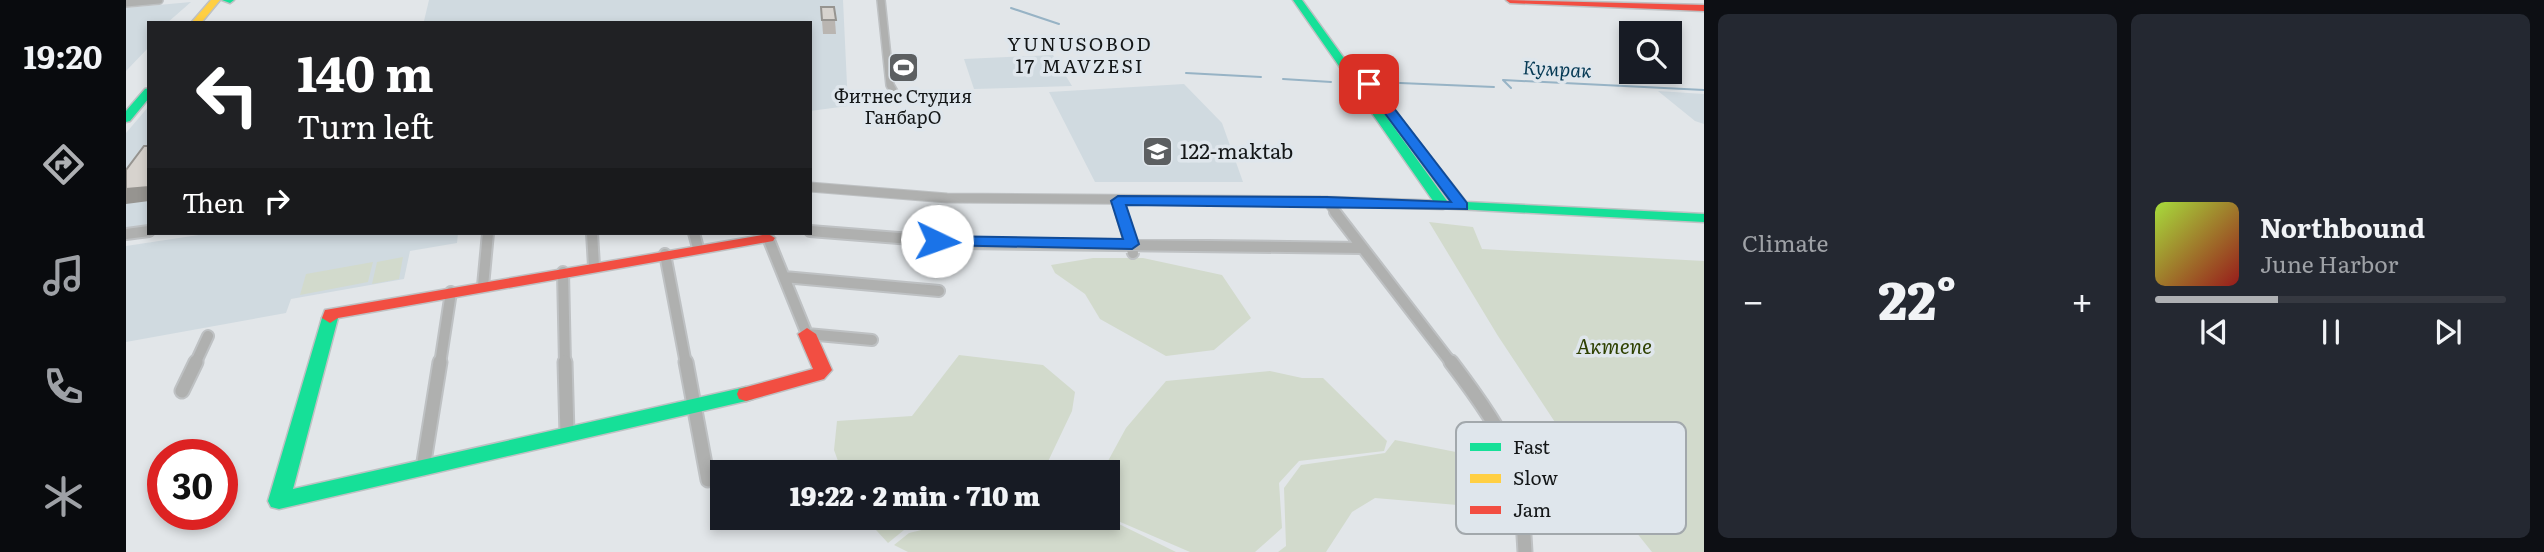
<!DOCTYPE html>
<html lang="en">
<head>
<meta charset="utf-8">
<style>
  :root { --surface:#171b24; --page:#242831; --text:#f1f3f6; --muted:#9ea1a6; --line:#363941; --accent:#aeb0b3 }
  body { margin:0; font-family:Literata,serif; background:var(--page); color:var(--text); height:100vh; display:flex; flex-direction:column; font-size:26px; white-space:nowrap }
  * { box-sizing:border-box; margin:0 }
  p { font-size:23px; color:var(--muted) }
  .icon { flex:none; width:38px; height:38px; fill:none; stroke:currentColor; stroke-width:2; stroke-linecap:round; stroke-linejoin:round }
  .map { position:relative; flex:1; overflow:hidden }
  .side { display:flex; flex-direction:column; gap:14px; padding:14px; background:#0d0f14; width:840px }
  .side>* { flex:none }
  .hud { position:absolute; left:21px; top:21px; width:665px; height:214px; border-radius:0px; box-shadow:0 4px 10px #0003; background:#202124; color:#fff; overflow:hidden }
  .buttons { position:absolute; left:1493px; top:21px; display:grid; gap:14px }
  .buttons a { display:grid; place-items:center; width:63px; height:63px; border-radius:0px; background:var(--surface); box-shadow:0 4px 10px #0003; font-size:35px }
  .speed { position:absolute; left:21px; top:439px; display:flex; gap:14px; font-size:35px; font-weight:700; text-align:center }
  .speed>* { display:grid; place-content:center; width:91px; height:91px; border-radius:50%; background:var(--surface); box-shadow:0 4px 10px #0003; line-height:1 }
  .speed .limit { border:10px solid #d22; background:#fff; color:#111 }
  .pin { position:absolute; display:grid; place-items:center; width:60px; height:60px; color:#fff; margin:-30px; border-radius:14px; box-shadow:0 4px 10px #0006 }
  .me { position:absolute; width:77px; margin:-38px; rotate:93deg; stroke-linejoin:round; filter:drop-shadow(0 0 5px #0008) }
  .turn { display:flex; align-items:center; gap:24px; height:147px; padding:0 35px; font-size:32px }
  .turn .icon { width:91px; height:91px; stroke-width:2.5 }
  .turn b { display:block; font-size:49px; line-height:60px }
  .then { display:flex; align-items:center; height:66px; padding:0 35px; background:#0003; gap:14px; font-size:26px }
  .big { font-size:52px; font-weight:800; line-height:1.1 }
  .side .card { flex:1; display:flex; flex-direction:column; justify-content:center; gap:10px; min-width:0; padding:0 24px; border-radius:10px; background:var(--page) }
  .song { display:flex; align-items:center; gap:21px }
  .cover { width:84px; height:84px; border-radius:10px; background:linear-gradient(135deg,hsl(80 70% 55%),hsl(0 70% 35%)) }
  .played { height:7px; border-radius:4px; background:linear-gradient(90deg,var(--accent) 35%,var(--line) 35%) }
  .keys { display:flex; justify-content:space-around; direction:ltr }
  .heat { display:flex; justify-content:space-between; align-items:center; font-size:38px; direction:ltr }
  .side .tiles { flex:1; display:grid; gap:14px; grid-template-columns:repeat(2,1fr) }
  .trip { position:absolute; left:584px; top:460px; width:410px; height:70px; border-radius:0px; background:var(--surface); box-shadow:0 4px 10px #0003; font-weight:800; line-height:70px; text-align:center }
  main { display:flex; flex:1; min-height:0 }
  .menu { display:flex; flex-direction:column; width:126px; justify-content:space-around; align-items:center; background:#090b0e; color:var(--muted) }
  .menu .icon { width:49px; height:49px }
  .menu .on { color:var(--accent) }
  .menu b { font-size:32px; color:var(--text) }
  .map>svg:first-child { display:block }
  .built { fill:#d0dae0 }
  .green { fill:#d2dacc }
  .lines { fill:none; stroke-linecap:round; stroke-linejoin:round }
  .stream { stroke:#97b3c5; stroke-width:2 }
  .street-far3-casing { stroke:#bec1c3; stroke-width:10 }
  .street-far2-casing { stroke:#bec1c3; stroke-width:11 }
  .street-far1-casing { stroke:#bec1c3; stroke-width:14 }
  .street-casing { stroke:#bec1c3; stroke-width:17 }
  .fast-casing { stroke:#bec1c3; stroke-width:3 }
  .slow-casing { stroke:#bec1c3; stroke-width:3 }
  .jam-casing { stroke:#bec1c3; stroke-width:3 }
  .street-far3 { stroke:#afb0af; stroke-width:7 }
  .street-far2 { stroke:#afb0af; stroke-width:9 }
  .street-far1 { stroke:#afb0af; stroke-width:10 }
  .street { stroke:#afb0af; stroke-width:13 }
  .fast { fill:#16e098; fill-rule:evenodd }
  .slow { fill:#ffcf43; fill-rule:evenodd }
  .jam { fill:#f24e42; fill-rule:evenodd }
  .wall { fill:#b9b5b1 }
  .shaded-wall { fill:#969490 }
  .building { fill:#d7d3ce; stroke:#969490; stroke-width:2 }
  .route { fill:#1a73e8; stroke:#114b97; stroke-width:2 }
  .labels { text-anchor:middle; stroke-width:7; stroke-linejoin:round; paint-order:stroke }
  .far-poi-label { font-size:18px; fill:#141718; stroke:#dfe6ec }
  .far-neighbourhood-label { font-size:19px; letter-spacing:2px; fill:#141718; stroke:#dfe6ec }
  .far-water-label { font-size:19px; font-style:italic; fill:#063a55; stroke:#dfe6ec }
  .poi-label { font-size:21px; fill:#141718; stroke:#dfe6ec; text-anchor:start }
  .park-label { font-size:21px; font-style:italic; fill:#2f4102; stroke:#dfe6ec }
  .key { fill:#dfe6ec; stroke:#a2a8ac; stroke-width:2 }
  .key-label { font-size:19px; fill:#141718 }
</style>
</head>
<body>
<main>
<nav class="menu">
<b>19:20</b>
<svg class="icon on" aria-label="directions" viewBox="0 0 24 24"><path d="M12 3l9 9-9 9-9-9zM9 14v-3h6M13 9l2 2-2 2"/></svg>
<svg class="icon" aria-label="music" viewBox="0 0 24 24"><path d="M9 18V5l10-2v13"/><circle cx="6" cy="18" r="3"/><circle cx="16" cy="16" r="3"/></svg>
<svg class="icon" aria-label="phone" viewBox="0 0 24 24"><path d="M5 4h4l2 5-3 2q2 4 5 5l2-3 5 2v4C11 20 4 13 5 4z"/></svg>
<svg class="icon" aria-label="climate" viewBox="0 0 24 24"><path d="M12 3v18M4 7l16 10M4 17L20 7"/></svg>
</nav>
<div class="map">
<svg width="1578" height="552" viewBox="0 0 1578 552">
  <rect width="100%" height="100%" fill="#e2e6e9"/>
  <!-- built -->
  <path class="built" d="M 303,0 L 717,0 L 722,106 L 684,111 L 684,23 L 295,23 L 298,21 Z
    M 65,2 L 41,23 L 23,23 L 23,47 L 0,71 L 0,8 Z
    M 927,55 L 946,86 L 848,89 L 838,59 Z
    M 1058,84 L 1096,123 L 1117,182 L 969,182 L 923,92 Z
    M 1532,91 L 1578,94 L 1578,124 L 1569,121 Z
    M 23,106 L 23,225 L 0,229 L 0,133 Z
    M 86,233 L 332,233 L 331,243 L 284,251 L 278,279 L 165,299 L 160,313 L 0,342 L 0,246 Z"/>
  <!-- green -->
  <path class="green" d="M 1303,222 L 1347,227 L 1356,249 L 1578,261 L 1578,552 L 1526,552 L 1498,517 L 1491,516 L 1372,336 Z
    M 277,257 L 273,279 L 246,284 L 251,262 Z
    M 967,258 L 1017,258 L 1096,275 L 1125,318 L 1088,350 L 1040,356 L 974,319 L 959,294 L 929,273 L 925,265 Z
    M 247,262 L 242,282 L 174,295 L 180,274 Z
    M 833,355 L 917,365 L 949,392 L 946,411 L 917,472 L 716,472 L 708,450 L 711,421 L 786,416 Z
    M 1144,371 L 1176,378 L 1197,378 L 1261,441 L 1258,451 L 1173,461 L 1153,483 L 1156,528 L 1129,552 L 1064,552 L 992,521 L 977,518 L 982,518 L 982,472 L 976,472 L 1000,428 L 1040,381 Z
    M 1269,440 L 1330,452 L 1353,472 L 1355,507 L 1249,498 L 1226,512 L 1200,552 L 1152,552 L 1160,546 L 1158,488 L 1175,465 L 1259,453 Z
    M 739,518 L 819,518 L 778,530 L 762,543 Z
    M 841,519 L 975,521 L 995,525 L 1050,552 L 782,552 L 768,545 L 783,533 Z"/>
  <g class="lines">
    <!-- stream -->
    <path class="stream" d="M 885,8 L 933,24
      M 1060,73 L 1135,77
      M 1157,79 L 1205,82
      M 1274,83 L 1368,87
      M 1385,88 L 1377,80 L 1578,90"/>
    <defs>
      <path id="street-far3" d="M 755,0 L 764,85 L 768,92
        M 0,3 L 33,0"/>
      <path id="street-far2" d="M 684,187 L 821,198 L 1201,201 L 1317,205
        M 992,201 L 996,214
        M 1201,201 L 1211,214"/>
      <path id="street-far1" d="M 995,212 L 1007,253
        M 1209,212 L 1326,364
        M 684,231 L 836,243 L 1236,248
        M 466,233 L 468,266
        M 568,233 L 572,248
        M 640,233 L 681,334 L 746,340
        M 0,234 L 23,231
        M 539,254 L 560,364
        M 437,272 L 439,364
        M 658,277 L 813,291
        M 357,286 L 362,233
        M 69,364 L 82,336
        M 314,364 L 325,292"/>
      <path id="street" d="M 439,362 L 441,434
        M 560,362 L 582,480
        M 1325,362 C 1344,387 1373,426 1384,454 C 1396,485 1397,520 1399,552
        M 56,391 L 70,362
        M 297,468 L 314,362"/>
      <path id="fast" d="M 96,0 L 108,0 L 104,3 Z
        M 1167,0 L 1176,0 L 1321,201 L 1325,201 L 1257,110 L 1257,106 L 1265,106 L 1340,202 L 1578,214 L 1578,222 L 1312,208 Z
        M 23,88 L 23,98 L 4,121 L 0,122 L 0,111 L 19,89 Z
        M 204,313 L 212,318 L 167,489 L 620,387 L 627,389 L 629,394 L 627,399 L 620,401 L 153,509 L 145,507 L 142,501 L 196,318 Z"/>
      <path id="slow" d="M 85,0 L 94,0 L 75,23 L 65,23 Z"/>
      <path id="jam" d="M 1380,0 L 1578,5 L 1578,11 L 1384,3 Z
        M 642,234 L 649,238 L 647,241 L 212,318 L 204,323 L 196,318 L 199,310 L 205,309 Z
        M 681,328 L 690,334 L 706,370 L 698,379 L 620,401 L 613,399 L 611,394 L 613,389 L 687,369 L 672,334 Z"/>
    </defs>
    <!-- street-far3 casing -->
    <use href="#street-far3" class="street-far3-casing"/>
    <!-- street-far2 casing -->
    <use href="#street-far2" class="street-far2-casing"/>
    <!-- street-far1 casing -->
    <use href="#street-far1" class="street-far1-casing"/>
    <!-- street casing -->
    <use href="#street" class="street-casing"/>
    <!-- fast casing -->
    <use href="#fast" class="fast-casing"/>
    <!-- slow casing -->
    <use href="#slow" class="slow-casing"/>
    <!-- jam casing -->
    <use href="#jam" class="jam-casing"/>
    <!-- street-far3 -->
    <use href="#street-far3" class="street-far3"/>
    <!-- street-far2 -->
    <use href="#street-far2" class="street-far2"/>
    <!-- street-far1 -->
    <use href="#street-far1" class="street-far1"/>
    <!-- street -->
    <use href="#street" class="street"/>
    <!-- fast -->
    <use href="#fast" class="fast"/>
    <!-- slow -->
    <use href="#slow" class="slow"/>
    <!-- jam -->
    <use href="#jam" class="jam"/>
  </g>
  <!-- wall -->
  <path class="wall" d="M 695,7 L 708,7 L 710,34 L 697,34 Z"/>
  <!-- shaded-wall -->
  <path class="shaded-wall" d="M 23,187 L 23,201 L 0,204 L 0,189 Z"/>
  <!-- building -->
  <path class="building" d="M 695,7 L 708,7 L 710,20 L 696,20 Z
    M 18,146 L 23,146 L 23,187 L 0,189 L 0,170 Z"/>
  <!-- route -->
  <path class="route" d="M 1243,80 L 1247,81 L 1341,203 L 1341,209 L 1000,205 L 1013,244 L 1006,249 L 811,245 L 803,241 L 811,236 L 997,239 L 985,201 L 992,196 L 1201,197 L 1325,202 L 1237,84 Z"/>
  <!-- icons -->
  <defs>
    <symbol id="stadium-square" viewBox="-11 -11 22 22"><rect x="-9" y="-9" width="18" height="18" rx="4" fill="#5c5f61" stroke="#dfe6ec"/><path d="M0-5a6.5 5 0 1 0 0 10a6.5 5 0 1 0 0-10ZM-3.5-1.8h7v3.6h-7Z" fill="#fff"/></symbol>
    <symbol id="school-square" viewBox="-11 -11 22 22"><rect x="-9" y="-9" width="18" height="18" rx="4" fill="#5c5f61" stroke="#dfe6ec"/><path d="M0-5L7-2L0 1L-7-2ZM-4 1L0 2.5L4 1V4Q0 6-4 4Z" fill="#fff"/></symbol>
  </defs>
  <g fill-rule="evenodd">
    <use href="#stadium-square" x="760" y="50" width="35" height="35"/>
    <use href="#school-square" x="1014" y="134" width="35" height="35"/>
  </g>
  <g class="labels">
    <!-- far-poi labels -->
    <g class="far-poi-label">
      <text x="777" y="103">Фитнес Студия<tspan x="777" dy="21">ГанбарО</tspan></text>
    </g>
    <!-- far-neighbourhood labels -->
    <g class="far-neighbourhood-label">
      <text x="954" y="51">YUNUSOBOD<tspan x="954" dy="22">17 MAVZESI</tspan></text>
    </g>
    <!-- far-water labels -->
    <g class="far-water-label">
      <text transform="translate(1431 69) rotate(3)" y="7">Кумрак</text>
    </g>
    <!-- poi labels -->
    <g class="poi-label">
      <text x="1054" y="159">122-maktab</text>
    </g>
    <!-- park labels -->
    <g class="park-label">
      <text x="1488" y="354">Актепе</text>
    </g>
  </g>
  <!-- legend -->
  <rect x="1330" y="422" width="230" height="112" rx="10" class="key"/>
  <rect x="1344" y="443" width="31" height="8" fill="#16e098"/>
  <rect x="1344" y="474" width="31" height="9" fill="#ffcf43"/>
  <rect x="1344" y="506" width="31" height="8" fill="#f24e42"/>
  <g class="key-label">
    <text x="1387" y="454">Fast</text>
    <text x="1387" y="485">Slow</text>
    <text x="1387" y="517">Jam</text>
  </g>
</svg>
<div class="buttons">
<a><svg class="icon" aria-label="search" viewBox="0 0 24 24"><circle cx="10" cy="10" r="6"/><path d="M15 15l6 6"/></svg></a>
</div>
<div class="speed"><div class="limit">30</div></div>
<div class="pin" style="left:1243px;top:84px;background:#d93025"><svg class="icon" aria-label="arrive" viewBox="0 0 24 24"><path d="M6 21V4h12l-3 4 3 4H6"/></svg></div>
<svg class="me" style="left:811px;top:241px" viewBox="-20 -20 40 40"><circle r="19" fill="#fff"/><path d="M0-13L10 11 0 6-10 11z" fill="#1a73e8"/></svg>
<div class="trip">19:22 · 2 min · 710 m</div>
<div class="hud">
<div class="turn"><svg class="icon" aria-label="left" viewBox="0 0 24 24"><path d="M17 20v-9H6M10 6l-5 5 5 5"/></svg><div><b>140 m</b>Turn left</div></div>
<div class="then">Then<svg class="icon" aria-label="right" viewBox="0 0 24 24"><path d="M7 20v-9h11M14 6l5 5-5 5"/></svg></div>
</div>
</div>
<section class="side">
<div class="tiles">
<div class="card"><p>Climate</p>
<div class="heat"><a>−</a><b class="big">22°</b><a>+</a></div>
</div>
<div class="card">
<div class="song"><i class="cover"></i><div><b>Northbound</b><p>June Harbor</p></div></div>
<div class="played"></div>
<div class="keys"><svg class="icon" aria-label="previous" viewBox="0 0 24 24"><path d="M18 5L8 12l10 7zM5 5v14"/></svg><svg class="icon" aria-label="pause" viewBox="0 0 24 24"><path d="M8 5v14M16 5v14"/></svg><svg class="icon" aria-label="next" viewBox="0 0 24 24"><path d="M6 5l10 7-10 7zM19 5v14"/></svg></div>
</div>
</div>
</section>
</main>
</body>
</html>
